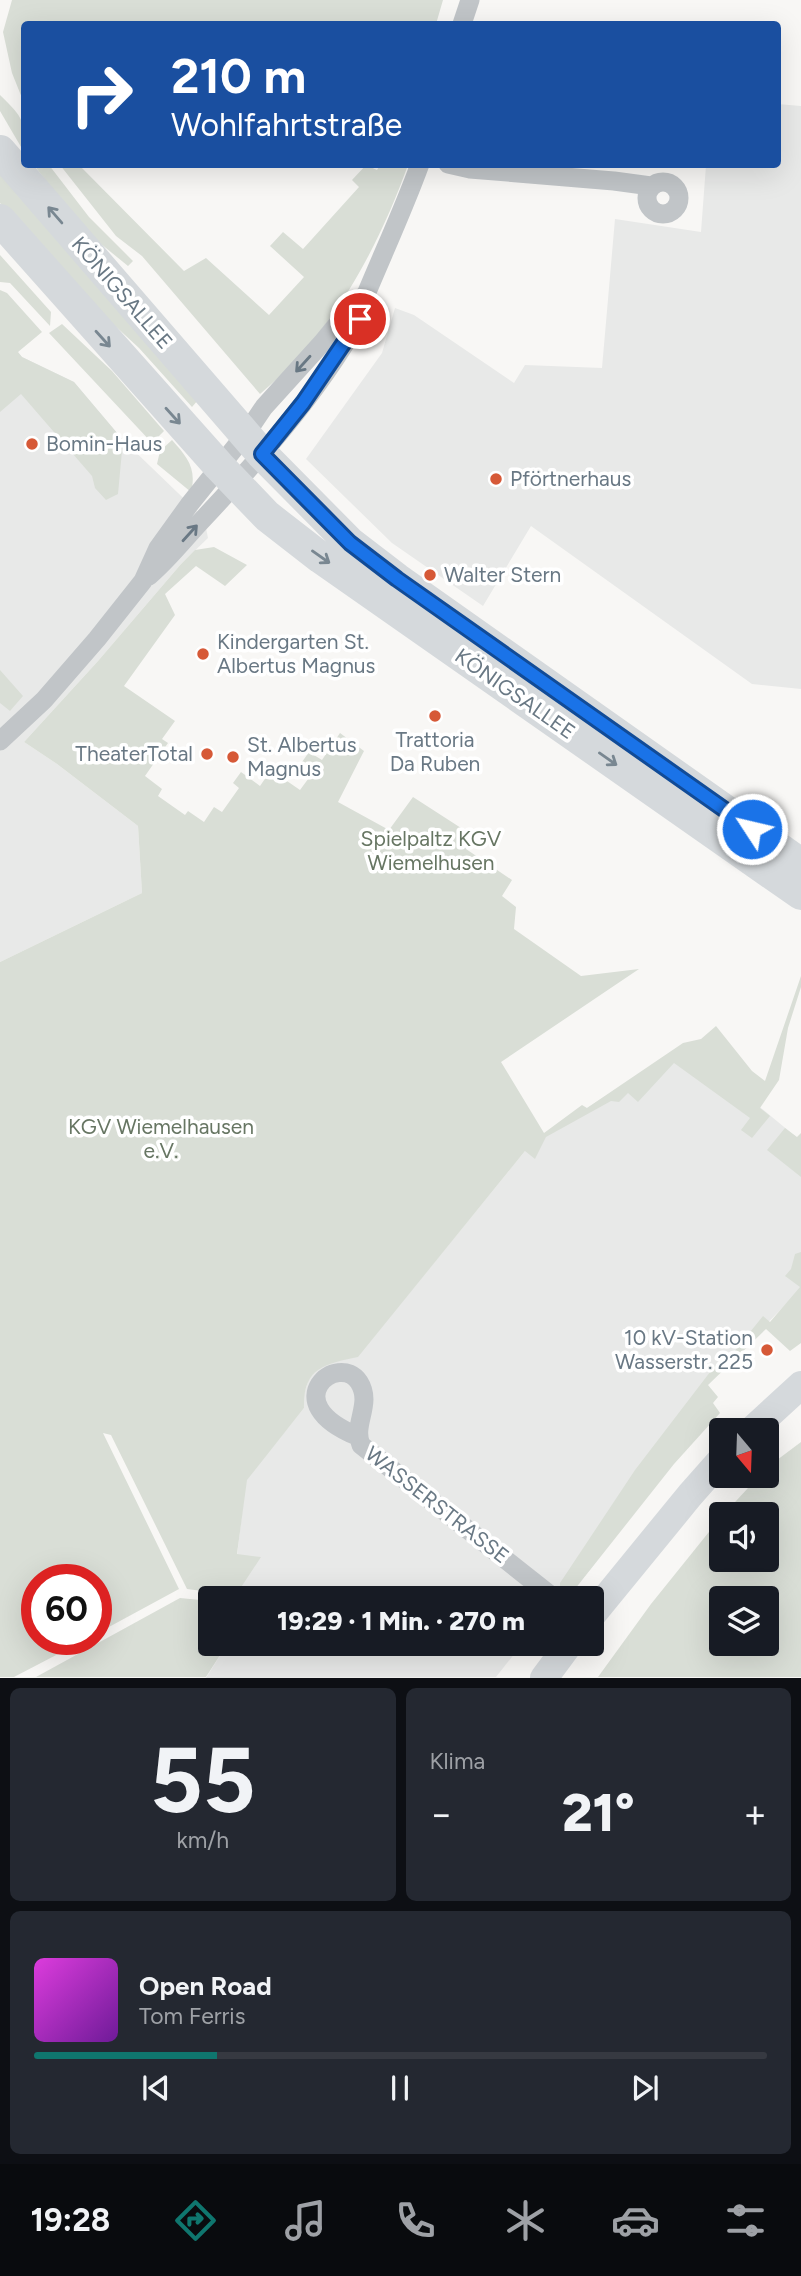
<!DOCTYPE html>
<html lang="de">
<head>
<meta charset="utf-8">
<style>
  :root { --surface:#171b24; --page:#242831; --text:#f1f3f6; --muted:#9ea1a6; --line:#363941; --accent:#0f766e }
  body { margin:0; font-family:Figtree,sans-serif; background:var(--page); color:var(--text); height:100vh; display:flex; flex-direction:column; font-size:26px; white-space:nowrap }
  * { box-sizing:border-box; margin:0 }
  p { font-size:23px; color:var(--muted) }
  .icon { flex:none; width:38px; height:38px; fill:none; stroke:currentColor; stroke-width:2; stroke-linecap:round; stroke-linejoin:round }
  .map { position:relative; height:1678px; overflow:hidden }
  .panel { display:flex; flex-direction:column; gap:10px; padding:10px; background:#0d0f14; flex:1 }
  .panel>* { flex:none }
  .guide { position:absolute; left:21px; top:21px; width:760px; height:147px; border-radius:7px; box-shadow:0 7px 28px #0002; background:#1a4fa0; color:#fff; overflow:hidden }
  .needle { width:46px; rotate:161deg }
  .fabs { position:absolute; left:709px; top:1418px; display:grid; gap:14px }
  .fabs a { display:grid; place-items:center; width:70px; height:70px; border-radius:7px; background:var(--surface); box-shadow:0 7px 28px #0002; font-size:35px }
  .speed { position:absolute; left:21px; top:1564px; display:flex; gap:14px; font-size:35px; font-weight:700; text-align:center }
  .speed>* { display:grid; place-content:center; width:91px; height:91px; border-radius:50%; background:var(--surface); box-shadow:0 7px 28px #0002; line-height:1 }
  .speed .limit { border:10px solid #d22; background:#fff; color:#111 }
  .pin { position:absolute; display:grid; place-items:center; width:60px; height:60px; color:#fff; margin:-30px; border:4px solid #fff; border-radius:50%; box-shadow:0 2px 7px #0007 }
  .me { position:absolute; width:77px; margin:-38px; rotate:305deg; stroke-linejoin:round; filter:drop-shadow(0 0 5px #0008) }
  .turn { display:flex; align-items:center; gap:24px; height:147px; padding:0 35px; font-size:32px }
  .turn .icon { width:91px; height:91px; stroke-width:2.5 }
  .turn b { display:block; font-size:49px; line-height:60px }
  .big { font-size:52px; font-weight:800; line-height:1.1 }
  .panel .card { flex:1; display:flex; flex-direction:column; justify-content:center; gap:10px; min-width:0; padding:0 24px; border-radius:10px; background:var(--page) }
  .panel .dial { align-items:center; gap:0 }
  .dial b { font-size:91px; line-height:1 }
  .song { display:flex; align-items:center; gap:21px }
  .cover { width:84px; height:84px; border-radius:10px; background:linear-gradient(135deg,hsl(300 70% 55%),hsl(280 70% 35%)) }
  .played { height:7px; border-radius:4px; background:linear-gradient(90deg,var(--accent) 25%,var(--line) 25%) }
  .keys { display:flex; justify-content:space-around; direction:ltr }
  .heat { display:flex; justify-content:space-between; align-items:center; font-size:38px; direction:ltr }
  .panel .tiles { flex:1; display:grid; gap:10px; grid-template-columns:1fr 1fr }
  .card:last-child { grid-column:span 2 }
  .trip { position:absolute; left:198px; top:1586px; width:406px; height:70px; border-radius:7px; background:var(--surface); box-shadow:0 7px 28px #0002; font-weight:800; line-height:70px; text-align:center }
  .menu { display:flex; height:112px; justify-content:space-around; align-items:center; background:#090b0e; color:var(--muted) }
  .menu .icon { width:49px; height:49px }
  .menu .active { color:var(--accent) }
  .menu b { font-size:32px; color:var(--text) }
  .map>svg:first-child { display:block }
  .built { fill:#e8e9e8 }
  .green { fill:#d9ded6; fill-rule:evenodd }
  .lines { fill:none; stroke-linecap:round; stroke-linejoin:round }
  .minor { stroke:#c1c5c8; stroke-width:19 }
  .secondary { stroke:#d5d9dc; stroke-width:28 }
  .primary { stroke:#d5d9dc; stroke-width:32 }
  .oneway { stroke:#798791 }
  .oneway2 { stroke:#697884 }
  .route-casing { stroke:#114b97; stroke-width:18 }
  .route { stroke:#1a73e8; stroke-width:12 }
  .poi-dot { fill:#d65937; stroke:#fff; stroke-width:2.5 }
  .labels { text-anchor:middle; stroke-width:7; stroke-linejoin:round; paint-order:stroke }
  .street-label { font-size:21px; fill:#697884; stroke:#fff }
  .poi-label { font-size:21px; fill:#697884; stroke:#fff; text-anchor:start }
  .park-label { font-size:21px; fill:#677663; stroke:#fff }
</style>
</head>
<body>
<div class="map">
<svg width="801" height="1678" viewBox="0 0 801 1678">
  <rect width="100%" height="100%" fill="#f8f7f5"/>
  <!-- built -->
  <path class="built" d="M 777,104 L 801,106 L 801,689 L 752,684 L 531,526 L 483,606 L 392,543 L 306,459 L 382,353 L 395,308 L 414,315 L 514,383 L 525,365 L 602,368 L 615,219 L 701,232 L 706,165 L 777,164 Z
    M 0,333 L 22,357 L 74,382 L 123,440 L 204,518 L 208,538 L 181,564 L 98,661 L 24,742 L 57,764 L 138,826 L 142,893 L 0,962 Z
    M 685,1045 L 801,1141 L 801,1289 L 706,1385 L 575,1579 L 559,1598 L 232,1598 L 246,1480 L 304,1408 L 304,1394 L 309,1378 L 319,1368 L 332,1362 L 358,1356 L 525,1151 L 545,1135 Z
    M 224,1643 L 523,1643 L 496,1677 L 206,1678 L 224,1649 Z"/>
  <!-- green -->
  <path class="green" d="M 12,0 L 443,0 L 436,24 L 24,24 L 24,103 L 12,73 L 3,32 Z
    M 0,95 C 23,118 25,119 24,152 L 0,111 Z
    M 34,165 L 49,165 L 89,217 L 133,261 L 128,266 L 90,235 L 70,213 Z
    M 60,165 L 79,165 L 184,271 L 206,258 L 269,315 L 304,277 L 270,246 L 283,232 L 303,249 L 359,187 L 352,180 L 366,165 L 377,170 L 380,165 L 408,165 C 377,251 332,334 260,394 L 142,256 L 116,236 Z
    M 0,172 L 198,400 L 192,407 L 139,348 L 73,287 L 0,203 Z
    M 0,255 L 51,312 L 50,326 L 10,283 L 0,282 Z
    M 0,290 L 7,293 L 42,332 L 18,352 L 22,357 L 74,382 L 123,440 L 118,494 L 106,500 L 95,488 L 92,476 L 21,394 L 0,412 Z
    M 62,324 L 112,371 L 164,431 L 152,443 L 49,333 Z
    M 172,440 C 187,457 197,468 191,492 L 157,464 L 160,451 Z
    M 214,547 L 247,565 L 225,586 L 196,566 L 165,594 L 175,615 L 124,686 L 175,721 L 162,739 L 168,743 L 145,776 L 162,789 L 158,796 L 185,815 L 188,811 L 204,822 L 214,807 L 222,812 L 239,788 L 233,783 L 241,772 L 260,786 L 271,770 L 300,790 L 314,771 L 302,762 L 309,752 L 322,760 L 340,733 L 364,751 L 338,802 L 389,830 L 413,797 L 475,837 L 466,849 L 512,880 L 502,896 L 516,907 L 514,929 L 581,976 L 639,969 L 501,1062 L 544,1133 L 582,1105 L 587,1108 L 683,1043 L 701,1039 L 716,1026 L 752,1071 L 765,1081 L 801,976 L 801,987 L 788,1028 L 779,1080 L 760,1108 L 770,1116 L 752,1138 L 741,1130 L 750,1118 L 674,1063 L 638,1102 L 628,1093 L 619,1102 L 611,1101 L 546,1137 L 535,1159 L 525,1151 L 358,1357 C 324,1364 303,1368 304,1408 L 247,1480 L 237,1554 L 261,1557 L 234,1598 L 222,1598 L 218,1593 L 187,1589 L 111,1435 L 103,1433 L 179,1589 L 96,1634 L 96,1580 L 37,1580 L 37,1640 L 85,1640 L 14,1677 L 0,1677 L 0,962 L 142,893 L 138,826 L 57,764 L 24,742 L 98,661 L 181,564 L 195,550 Z
    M 0,670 L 23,696 L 10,711 L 0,703 Z
    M 785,1128 L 797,1137 L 801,1133 L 801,1177 L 767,1150 Z
    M 801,1252 L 801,1343 L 790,1351 L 766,1329 L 708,1385 L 718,1397 L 713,1403 L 720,1413 L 674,1464 L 575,1589 L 569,1591 L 560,1589 L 560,1583 L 635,1470 L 720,1359 L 725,1363 L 763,1316 L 770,1322 L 800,1287 L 785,1276 L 791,1269 L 795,1254 Z
    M 801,1442 L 801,1677 L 598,1677 L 651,1604 L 721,1517 L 721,1559 L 766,1559 L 766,1514 L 724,1514 L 760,1475 L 766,1475 L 769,1466 ZM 721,1598 L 766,1598 L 766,1643 L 721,1643 Z
    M 180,1598 L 210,1601 L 210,1643 L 224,1643 L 224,1649 L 206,1677 L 36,1677 Z"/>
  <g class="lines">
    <!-- minor -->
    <path class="minor" d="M 462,24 L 470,0
      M 448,164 L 470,169 L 614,181 L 651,186
      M647 198a16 16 0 1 1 32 0a16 16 0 1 1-32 0Z
      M 149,576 C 169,559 185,538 204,518 C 260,458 316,395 358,322 C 363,313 362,302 367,292 C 385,249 404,208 420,164
      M 0,741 L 44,700 L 97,639 L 143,581 L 158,548 L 189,505 L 245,435 L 264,407 L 322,343 L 348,311 L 365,295
      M 357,1436 C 274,1402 339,1351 359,1382 C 373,1404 352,1424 361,1445 L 554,1598"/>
    <!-- secondary -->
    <path class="secondary" d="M 752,1430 L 801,1385
      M 592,1615 L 690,1495 L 721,1460
      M 544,1678 L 570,1643"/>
    <!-- primary -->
    <path class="primary" d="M 0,151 L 262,454 L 350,543 L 397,579 L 801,864
      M 0,220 L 219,466 L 267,516 L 321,558 L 801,894"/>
  </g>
  <!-- one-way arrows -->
  <defs><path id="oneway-shaft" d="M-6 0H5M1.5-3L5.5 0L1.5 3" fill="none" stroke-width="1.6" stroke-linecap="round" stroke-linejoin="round" transform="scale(1.75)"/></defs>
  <g class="oneway">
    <use href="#oneway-shaft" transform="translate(55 215) rotate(-131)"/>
    <use href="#oneway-shaft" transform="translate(103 339) rotate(48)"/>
    <use href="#oneway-shaft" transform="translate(173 416) rotate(48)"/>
    <use href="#oneway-shaft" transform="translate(321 557) rotate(35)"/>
    <use href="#oneway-shaft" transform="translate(608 759) rotate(35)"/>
  </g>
  <g class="oneway2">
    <use href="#oneway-shaft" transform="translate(303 364) rotate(132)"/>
    <use href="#oneway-shaft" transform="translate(190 533) rotate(-48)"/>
  </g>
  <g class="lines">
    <defs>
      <path id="route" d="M 360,319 L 303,403 L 262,454 L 350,543 L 397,579 L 752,829"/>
    </defs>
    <!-- route casing -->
    <use href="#route" class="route-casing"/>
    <!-- route -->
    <use href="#route" class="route"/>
  </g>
  <!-- markers -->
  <g class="poi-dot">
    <circle cx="32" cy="444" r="7"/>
    <circle cx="496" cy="479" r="7"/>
    <circle cx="430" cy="575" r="7"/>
    <circle cx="203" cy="654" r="7"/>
    <circle cx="435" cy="716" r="7"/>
    <circle cx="207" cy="754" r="7"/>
    <circle cx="233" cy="757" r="7"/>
    <circle cx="767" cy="1350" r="7"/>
  </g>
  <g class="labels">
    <!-- street labels -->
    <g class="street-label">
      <text transform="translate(122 293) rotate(49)" y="7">KÖNIGSALLEE</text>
      <text transform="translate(515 694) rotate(35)" y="7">KÖNIGSALLEE</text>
      <text transform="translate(437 1505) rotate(38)" y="7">WASSERSTRASSE</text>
    </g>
    <!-- poi labels -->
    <g class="poi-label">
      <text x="46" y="451">Bomin-Haus</text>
      <text x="510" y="486">Pförtnerhaus</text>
      <text x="444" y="582">Walter Stern</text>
      <text x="217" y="649">Kindergarten St.<tspan x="217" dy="24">Albertus Magnus</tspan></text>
      <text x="435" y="747" text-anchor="middle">Trattoria<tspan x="435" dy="24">Da Ruben</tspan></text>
      <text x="247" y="752">St. Albertus<tspan x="247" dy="24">Magnus</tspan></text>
      <text x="193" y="761" text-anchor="end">TheaterTotal</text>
      <text x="753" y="1345" text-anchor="end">10 kV-Station<tspan x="753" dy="24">Wasserstr. 225</tspan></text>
    </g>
    <!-- park labels -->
    <g class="park-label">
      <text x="431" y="846">Spielpaltz KGV<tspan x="431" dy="24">Wiemelhusen</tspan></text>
      <text x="161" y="1134">KGV Wiemelhausen<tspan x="161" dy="24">e.V.</tspan></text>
    </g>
  </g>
</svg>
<div class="fabs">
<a><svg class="needle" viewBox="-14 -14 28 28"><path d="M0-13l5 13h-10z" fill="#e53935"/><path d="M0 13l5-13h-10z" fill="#9ea1a6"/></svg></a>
<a><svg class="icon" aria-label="sound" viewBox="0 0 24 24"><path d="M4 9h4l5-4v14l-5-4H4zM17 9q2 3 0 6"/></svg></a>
<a><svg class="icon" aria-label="layers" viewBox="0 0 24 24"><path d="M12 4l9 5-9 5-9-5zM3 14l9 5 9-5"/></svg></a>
</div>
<div class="speed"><div class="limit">60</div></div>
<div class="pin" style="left:360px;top:319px;background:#d93025"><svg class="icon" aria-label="arrive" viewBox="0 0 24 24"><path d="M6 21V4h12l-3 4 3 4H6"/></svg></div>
<svg class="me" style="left:752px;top:829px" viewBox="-20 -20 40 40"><circle r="17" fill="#1a73e8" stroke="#fff" stroke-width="3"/><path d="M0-11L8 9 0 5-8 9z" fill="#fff"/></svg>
<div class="trip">19:29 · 1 Min. · 270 m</div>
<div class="guide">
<div class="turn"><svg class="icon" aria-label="right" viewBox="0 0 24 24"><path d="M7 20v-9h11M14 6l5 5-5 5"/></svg><div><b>210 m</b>Wohlfahrtstraße</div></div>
</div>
</div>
<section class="panel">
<div class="tiles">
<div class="card dial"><b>55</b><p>km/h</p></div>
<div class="card"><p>Klima</p>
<div class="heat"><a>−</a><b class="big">21°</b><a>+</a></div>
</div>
<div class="card">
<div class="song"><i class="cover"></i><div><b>Open Road</b><p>Tom Ferris</p></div></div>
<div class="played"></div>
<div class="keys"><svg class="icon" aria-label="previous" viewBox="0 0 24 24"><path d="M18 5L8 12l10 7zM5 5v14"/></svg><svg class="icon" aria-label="pause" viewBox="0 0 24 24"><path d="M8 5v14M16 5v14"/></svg><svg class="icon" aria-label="next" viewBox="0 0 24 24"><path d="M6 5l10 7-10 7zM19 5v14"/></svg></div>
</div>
</div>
</section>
<nav class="menu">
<b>19:28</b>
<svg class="icon active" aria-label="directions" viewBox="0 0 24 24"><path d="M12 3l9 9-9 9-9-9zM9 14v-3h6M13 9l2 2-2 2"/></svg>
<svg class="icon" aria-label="music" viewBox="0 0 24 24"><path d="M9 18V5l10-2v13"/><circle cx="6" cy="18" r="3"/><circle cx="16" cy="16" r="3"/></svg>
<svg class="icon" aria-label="phone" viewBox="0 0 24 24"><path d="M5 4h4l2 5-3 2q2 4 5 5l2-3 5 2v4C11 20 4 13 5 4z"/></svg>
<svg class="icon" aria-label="climate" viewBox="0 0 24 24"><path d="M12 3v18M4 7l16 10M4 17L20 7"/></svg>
<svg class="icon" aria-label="car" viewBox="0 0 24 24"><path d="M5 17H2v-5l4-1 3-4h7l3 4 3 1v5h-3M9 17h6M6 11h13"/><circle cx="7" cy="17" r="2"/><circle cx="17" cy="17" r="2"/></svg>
<svg class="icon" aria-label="filters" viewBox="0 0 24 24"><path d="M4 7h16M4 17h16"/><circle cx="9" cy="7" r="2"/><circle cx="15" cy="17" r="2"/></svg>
</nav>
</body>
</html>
